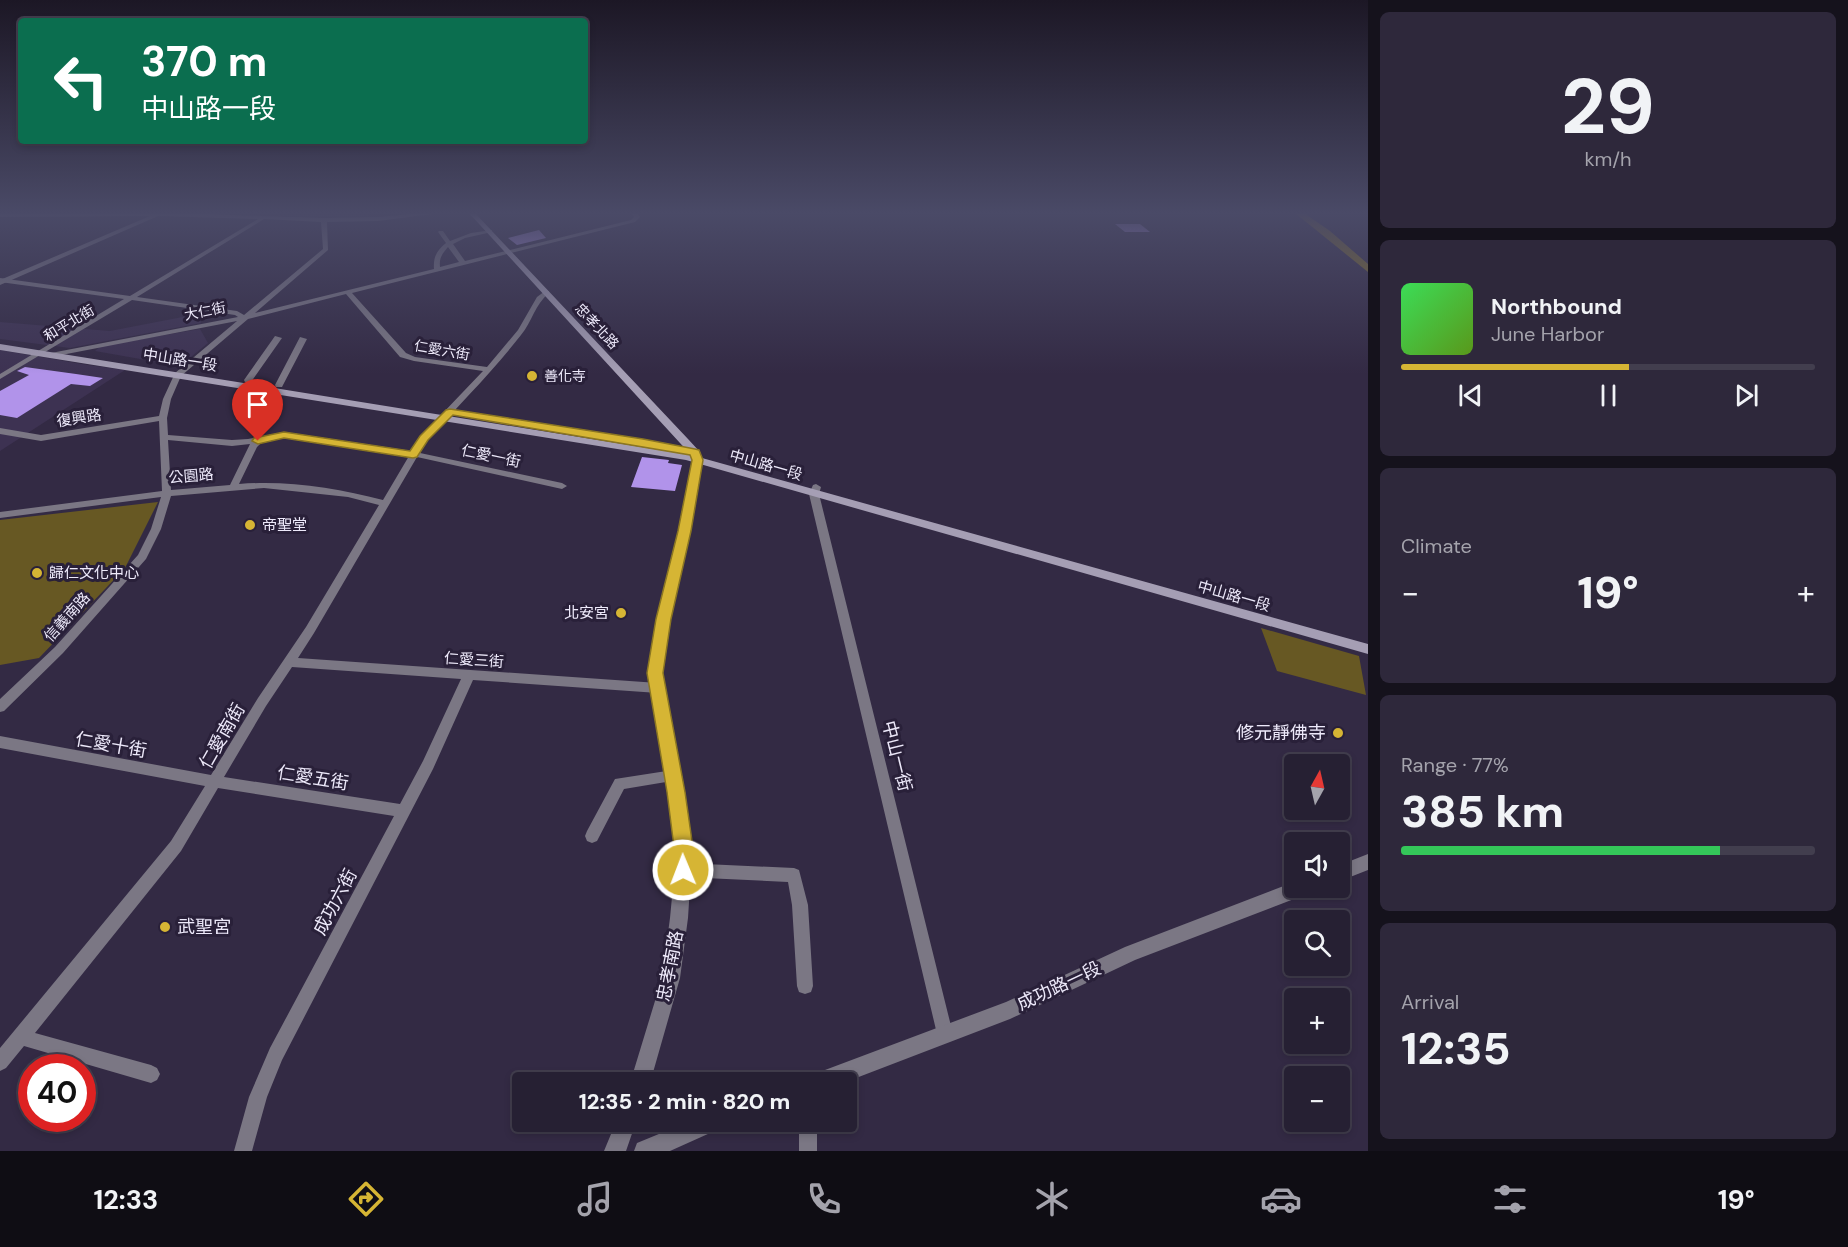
<!DOCTYPE html>
<html lang="en">
<head>
<meta charset="utf-8">
<style>
  :root { --surface:#262033; --page:#2e283b; --text:#f1f3f6; --muted:#a4a3ac; --line:#423e4e; --accent:#d6b534 }
  body { margin:0; font-family:"DM Sans","Noto Sans TC",sans-serif; background:var(--page); color:var(--text); height:100vh; display:flex; flex-direction:column; font-size:22px; white-space:nowrap }
  * { box-sizing:border-box; margin:0 }
  p { font-size:20px; color:var(--muted) }
  .icon { flex:none; width:33px; height:33px; fill:none; stroke:currentColor; stroke-width:2; stroke-linecap:round; stroke-linejoin:round }
  .map { position:relative; flex:1; overflow:hidden }
  .details { display:flex; flex-direction:column; gap:12px; padding:12px; background:#15121c; width:480px }
  .details>* { flex:none }
  .hud { position:absolute; left:18px; top:18px; width:570px; height:126px; border-radius:6px; box-shadow:0 3px 9px #0003,0 0 0 2px var(--line); background:#0b6e4f; color:#fff; overflow:hidden }
  .needle { width:39px; rotate:8deg }
  .tools { position:absolute; left:1284px; top:754px; display:grid; gap:12px }
  .tools a { display:grid; place-items:center; width:66px; height:66px; border-radius:6px; background:var(--surface); box-shadow:0 3px 9px #0003,0 0 0 2px var(--line); font-size:30px }
  .speed { position:absolute; left:18px; top:1054px; display:flex; gap:12px; font-size:30px; font-weight:700; text-align:center }
  .speed>* { display:grid; place-content:center; width:78px; height:78px; border-radius:50%; background:var(--surface); box-shadow:0 3px 9px #0003,0 0 0 2px var(--line); line-height:1 }
  .speed .limit { border:9px solid #d22; background:#fff; color:#111 }
  .pin { position:absolute; display:grid; place-items:center; width:51px; height:51px; color:#fff; margin:-62px -26px; border-radius:50% 50% 50% 0; rotate:-45deg; box-shadow:0 0 6px #0007 }
  .pin .icon { rotate:45deg }
  .me { position:absolute; width:66px; margin:-33px; rotate:359deg; stroke-linejoin:round; filter:drop-shadow(0 0 4px #0008) }
  .turn { display:flex; align-items:center; gap:21px; height:126px; padding:0 24px; font-size:27px }
  .turn .icon { width:78px; height:78px; stroke-width:2.5 }
  .turn b { display:block; font-size:42px; line-height:51px }
  .big { font-size:45px; font-weight:800; line-height:1.1 }
  .details .card { flex:1; display:flex; flex-direction:column; justify-content:center; gap:9px; min-width:0; padding:0 21px; border-radius:9px; background:var(--page) }
  .details .dial { align-items:center; gap:0 }
  .dial b { font-size:78px; line-height:1 }
  .song { display:flex; align-items:center; gap:18px }
  .cover { width:72px; height:72px; border-radius:9px; background:linear-gradient(135deg,hsl(130 70% 55%),hsl(90 70% 35%)) }
  .played { height:6px; border-radius:3px; background:linear-gradient(90deg,var(--accent) 55%,var(--line) 55%) }
  .keys { display:flex; justify-content:space-around; direction:ltr }
  .heat { display:flex; justify-content:space-between; align-items:center; font-size:33px; direction:ltr }
  .charge { height:9px; border-radius:4px; background:linear-gradient(90deg,#34c759 77%,var(--line) 0) }
  .trip { position:absolute; left:512px; top:1072px; width:345px; height:60px; border-radius:6px; background:var(--surface); box-shadow:0 3px 9px #0003,0 0 0 2px var(--line); font-weight:800; line-height:60px; text-align:center }
  .tabs { display:flex; height:96px; justify-content:space-around; align-items:center; background:#0f0d14; color:var(--muted) }
  .tabs .icon { width:42px; height:42px }
  .tabs .selected { color:var(--accent) }
  .tabs b { font-size:27px; color:var(--text) }
  main { display:flex; flex:1; min-height:0 }
  .map>svg:first-child { display:block }
  .built { fill:#3d3252 }
  .green { fill:#675823 }
  .lines { fill:none; stroke-linecap:round; stroke-linejoin:round }
  .river { fill:#877120; fill-rule:evenodd }
  .building { fill:#b193ea }
  .minor { fill:#7b7784; fill-rule:evenodd }
  .tertiary { fill:#7b7784; fill-rule:evenodd }
  .secondary { fill:#a59eb4; fill-rule:evenodd }
  .route { fill:#d6b534; stroke:#8b7622; stroke-width:1.5 }
  .poi-dot { fill:#d6b534; stroke:#292039; stroke-width:2 }
  .labels { text-anchor:middle; stroke-width:6; stroke-linejoin:round; paint-order:stroke }
  .far-street-label { font-size:14px; fill:#ede9fa; stroke:#292039 }
  .far-poi-label { font-size:14px; fill:#ede9fa; stroke:#292039; text-anchor:start }
  .street-label { font-size:15px; fill:#ede9fa; stroke:#292039 }
  .poi-label { font-size:15px; fill:#ede9fa; stroke:#292039; text-anchor:start }
  .near-poi-label { font-size:18px; fill:#ede9fa; stroke:#292039; text-anchor:end }
  .near-street-label { font-size:18px; fill:#ede9fa; stroke:#292039 }
</style>
</head>
<body>
<main>
<div class="map">
<svg width="1368" height="1151" viewBox="0 0 1368 1151">
  <rect width="100%" height="100%" fill="#332a44"/>
  <!-- built -->
  <path class="built" d="M 224,213 L 372,213 L 368,217 L 325,217 L 222,214 Z
    M 198,314 L 201,323 L 70,348 L 0,339 L 0,322 L 110,331 Z
    M 200,329 L 208,343 L 180,366 L 95,351 L 100,346 Z
    M 0,350 L 88,365 L 125,370 L 0,451 Z"/>
  <!-- green -->
  <path class="green" d="M 158,502 L 125,568 L 86,609 L 39,658 L 0,665 L 0,520 Z
    M 1261,628 L 1359,656 L 1366,695 L 1277,671 Z"/>
  <g class="lines">
    <!-- river -->
    <path class="river" d="M 1295,213 L 1304,213 L 1330,231 L 1368,264 L 1368,272 Z"/>
  </g>
  <!-- building -->
  <path class="building" d="M 1115,224 L 1140,224 L 1150,232 L 1125,232 Z
    M 539,230 L 546,238 L 517,245 L 508,238 Z
    M 25,367 L 76,374 L 103,378 L 90,386 L 71,384 L 17,418 L 0,415 L 0,391 L 29,375 L 17,371 Z
    M 642,457 L 669,460 L 668,463 L 682,465 L 675,491 L 631,487 Z"/>
  <g class="lines">
    <!-- minor -->
    <path class="minor" d="M 0,213 L 175,213 L 324,218 L 378,217 L 422,213 L 440,213 L 378,221 L 327,222 L 328,250 L 255,313 L 434,269 C 433,257 437,250 446,243 L 438,232 L 439,231 L 443,231 L 450,241 L 471,233 L 492,230 L 492,232 L 465,238 L 453,244 L 465,261 L 631,220 L 634,217 L 631,213 L 637,213 L 640,217 L 635,222 L 352,293 L 406,353 L 415,357 L 487,367 L 518,330 L 537,297 L 545,291 L 549,291 L 549,293 C 535,304 532,322 521,335 C 492,372 459,405 428,439 L 420,453 L 562,483 L 567,486 L 562,489 L 417,457 L 314,633 L 298,658 L 658,683 L 662,685 L 664,688 L 662,691 L 658,693 L 473,680 L 433,769 L 282,1060 L 267,1097 L 252,1151 L 234,1151 L 249,1097 L 270,1048 L 394,816 L 218,788 L 181,851 L 35,1033 L 151,1065 L 157,1068 L 160,1074 L 157,1080 L 151,1083 L 24,1046 L 6,1068 L 0,1071 L 0,1048 L 171,841 L 205,786 L 0,748 L 0,736 L 211,775 L 258,698 L 306,627 L 379,505 L 348,497 L 264,488 L 171,496 L 161,529 L 146,559 L 63,653 L 4,711 L 0,712 L 0,699 L 55,647 L 138,555 L 151,529 L 161,497 L 0,518 L 0,512 L 162,491 L 159,421 L 41,441 L 0,434 L 0,428 L 41,435 L 159,416 L 163,399 L 175,373 L 237,321 L 51,357 L 47,355 L 51,353 L 238,317 L 235,315 L 132,300 L 0,379 L 0,374 L 124,299 L 0,282 L 0,278 L 130,296 L 258,219 L 160,216 L 0,217 ZM 264,219 L 321,222 L 323,249 L 244,315 L 237,311 L 137,297 ZM 448,247 L 459,262 L 440,267 C 439,258 442,254 448,247 ZM 346,294 L 400,357 L 414,361 L 483,371 L 421,436 L 412,451 L 284,432 L 248,439 L 232,440 L 168,435 L 167,418 L 171,399 L 181,376 L 248,319 ZM 284,438 L 409,456 L 383,500 C 337,488 287,480 239,484 L 257,447 L 262,442 ZM 168,440 L 232,446 L 250,444 L 230,485 L 171,490 ZM 292,667 L 461,679 L 423,761 L 400,804 L 224,777 L 266,706 Z
      M 275,336 L 282,338 L 251,382 L 245,382 L 244,380 Z
      M 300,337 L 307,339 L 283,385 L 282,387 L 276,387 L 275,385 Z
      M 816,484 L 821,487 L 819,494 L 953,1034 L 951,1040 L 945,1042 L 939,1040 L 937,1034 L 809,494 L 813,485 Z
      M 673,770 L 678,772 L 680,776 L 678,780 L 624,789 L 597,841 L 592,843 L 587,841 L 585,836 L 587,831 L 615,779 Z
      M 683,863 L 794,868 L 799,870 L 808,905 L 813,986 L 811,992 L 805,994 L 799,992 L 797,986 L 792,905 L 788,882 L 683,877 L 678,875 L 676,870 L 678,865 Z
      M 799,1122 L 817,1122 L 817,1151 L 799,1151 Z"/>
    <!-- tertiary -->
    <path class="tertiary" d="M 157,213 L 165,213 L 0,285 L 0,280 Z
      M 697,457 L 702,460 L 690,531 L 670,619 L 662,673 L 684,792 L 692,855 L 688,918 L 680,978 L 650,1083 L 630,1083 L 662,978 L 670,918 L 676,855 L 668,792 L 648,673 L 658,619 L 678,531 L 692,460 Z
      M 1368,854 L 1368,870 L 1340,881 L 1340,865 Z
      M 1294,882 L 1294,888 L 1310,888 L 1307,894 L 1135,960 L 1010,1019 L 843,1083 L 807,1083 L 810,1076 L 817,1073 L 1006,1002 L 1125,947 Z
      M 616,1122 L 636,1122 L 626,1151 L 604,1151 Z
      M 688,1122 L 722,1122 L 719,1129 L 670,1151 L 634,1151 L 637,1143 Z"/>
    <!-- secondary -->
    <path class="secondary" d="M 469,213 L 475,213 L 688,439 L 700,452 L 702,458 L 1368,644 L 1368,654 L 686,460 L 0,350 L 0,344 L 691,455 Z"/>
  </g>
  <!-- sky -->
  <linearGradient id="sky" x2="0" y2="1"><stop stop-color="#1c1725"/><stop offset="0.57" stop-color="#4a4a67"/><stop offset="1" stop-color="#4a4a67" stop-opacity="0"/></linearGradient>
  <rect width="1368" height="374" fill="url(#sky)"/>
  <!-- route -->
  <path class="route" d="M 450,409 L 643,439 L 695,449 L 699,450 L 703,460 L 691,531 L 671,619 L 663,673 L 685,792 L 694,855 L 690,877 L 683,879 L 676,877 L 674,870 L 675,855 L 667,792 L 647,673 L 656,619 L 678,531 L 692,460 L 690,455 L 453,415 L 428,440 L 417,457 L 413,458 L 284,438 L 258,444 L 252,441 L 254,438 L 284,432 L 410,451 L 420,436 L 446,410 Z"/>
  <!-- markers -->
  <g class="poi-dot">
    <circle cx="532" cy="376" r="6"/>
    <circle cx="250" cy="525" r="6"/>
    <circle cx="37" cy="573" r="6"/>
    <circle cx="621" cy="613" r="6"/>
    <circle cx="1338" cy="733" r="6"/>
    <circle cx="165" cy="927" r="6"/>
  </g>
  <g class="labels">
    <!-- far-street labels -->
    <g class="far-street-label">
      <text transform="translate(205 311) rotate(-11)" y="5">大仁街</text>
      <text transform="translate(69 323) rotate(-31)" y="5">和平北街</text>
      <text transform="translate(597 326) rotate(47)" y="5">忠孝北路</text>
      <text transform="translate(442 350) rotate(10)" y="5">仁愛六街</text>
    </g>
    <!-- far-poi labels -->
    <g class="far-poi-label">
      <text x="544" y="381">善化寺</text>
    </g>
    <!-- street labels -->
    <g class="street-label">
      <text transform="translate(180 360) rotate(9)" y="5">中山路一段</text>
      <text transform="translate(79 418) rotate(-9)" y="5">復興路</text>
      <text transform="translate(491 456) rotate(12)" y="5">仁愛一街</text>
      <text transform="translate(766 465) rotate(16)" y="5">中山路一段</text>
      <text transform="translate(191 476) rotate(-5)" y="5">公園路</text>
      <text transform="translate(1234 596) rotate(16)" y="5">中山路一段</text>
      <text transform="translate(67 617) rotate(-48)" y="5">信義南路</text>
      <text transform="translate(474 660) rotate(4)" y="5">仁愛三街</text>
    </g>
    <!-- poi labels -->
    <g class="poi-label">
      <text x="262" y="530">帝聖堂</text>
      <text x="49" y="578">歸仁文化中心</text>
      <text x="609" y="618" text-anchor="end">北安宮</text>
    </g>
    <!-- near-poi labels -->
    <g class="near-poi-label">
      <text x="1326" y="739">修元靜佛寺</text>
      <text x="177" y="933" text-anchor="start">武聖宮</text>
    </g>
    <!-- near-street labels -->
    <g class="near-street-label">
      <text transform="translate(222 736) rotate(-60)" y="6">仁愛南街</text>
      <text transform="translate(111 745) rotate(10)" y="6">仁愛十街</text>
      <text transform="translate(897 756) rotate(76)" y="6">中山一街</text>
      <text transform="translate(313 778) rotate(9)" y="6">仁愛五街</text>
      <text transform="translate(335 902) rotate(-62)" y="6">成功六街</text>
      <text transform="translate(670 966) rotate(-79)" y="6">忠孝南路</text>
      <text transform="translate(1059 986) rotate(-25)" y="6">成功路一段</text>
    </g>
  </g>
</svg>
<div class="tools">
<a><svg class="needle" viewBox="-14 -14 28 28"><path d="M0-13l5 13h-10z" fill="#e53935"/><path d="M0 13l5-13h-10z" fill="#a4a3ac"/></svg></a>
<a><svg class="icon" aria-label="sound" viewBox="0 0 24 24"><path d="M4 9h4l5-4v14l-5-4H4zM17 9q2 3 0 6"/></svg></a>
<a><svg class="icon" aria-label="search" viewBox="0 0 24 24"><circle cx="10" cy="10" r="6"/><path d="M15 15l6 6"/></svg></a>
<a>+</a>
<a>−</a>
</div>
<div class="speed"><div class="limit">40</div></div>
<div class="pin" style="left:258px;top:441px;background:#d93025"><svg class="icon" aria-label="arrive" viewBox="0 0 24 24"><path d="M6 21V4h12l-3 4 3 4H6"/></svg></div>
<svg class="me" style="left:683px;top:870px" viewBox="-20 -20 40 40"><circle r="17" fill="#d6b534" stroke="#fff" stroke-width="3"/><path d="M0-11L8 9 0 5-8 9z" fill="#fff"/></svg>
<div class="trip">12:35 · 2 min · 820 m</div>
<div class="hud">
<div class="turn"><svg class="icon" aria-label="left" viewBox="0 0 24 24"><path d="M17 20v-9H6M10 6l-5 5 5 5"/></svg><div><b>370 m</b>中山路一段</div></div>
</div>
</div>
<section class="details">
<div class="card dial"><b>29</b><p>km/h</p></div>
<div class="card">
<div class="song"><i class="cover"></i><div><b>Northbound</b><p>June Harbor</p></div></div>
<div class="played"></div>
<div class="keys"><svg class="icon" aria-label="previous" viewBox="0 0 24 24"><path d="M18 5L8 12l10 7zM5 5v14"/></svg><svg class="icon" aria-label="pause" viewBox="0 0 24 24"><path d="M8 5v14M16 5v14"/></svg><svg class="icon" aria-label="next" viewBox="0 0 24 24"><path d="M6 5l10 7-10 7zM19 5v14"/></svg></div>
</div>
<div class="card"><p>Climate</p>
<div class="heat"><a>−</a><b class="big">19°</b><a>+</a></div>
</div>
<div class="card"><p>Range · 77%</p><b class="big">385 km</b><div class="charge"></div></div>
<div class="card"><p>Arrival</p><b class="big">12:35</b></div>
</section>
</main>
<nav class="tabs">
<b>12:33</b>
<svg class="icon selected" aria-label="directions" viewBox="0 0 24 24"><path d="M12 3l9 9-9 9-9-9zM9 14v-3h6M13 9l2 2-2 2"/></svg>
<svg class="icon" aria-label="music" viewBox="0 0 24 24"><path d="M9 18V5l10-2v13"/><circle cx="6" cy="18" r="3"/><circle cx="16" cy="16" r="3"/></svg>
<svg class="icon" aria-label="phone" viewBox="0 0 24 24"><path d="M5 4h4l2 5-3 2q2 4 5 5l2-3 5 2v4C11 20 4 13 5 4z"/></svg>
<svg class="icon" aria-label="climate" viewBox="0 0 24 24"><path d="M12 3v18M4 7l16 10M4 17L20 7"/></svg>
<svg class="icon" aria-label="car" viewBox="0 0 24 24"><path d="M5 17H2v-5l4-1 3-4h7l3 4 3 1v5h-3M9 17h6M6 11h13"/><circle cx="7" cy="17" r="2"/><circle cx="17" cy="17" r="2"/></svg>
<svg class="icon" aria-label="filters" viewBox="0 0 24 24"><path d="M4 7h16M4 17h16"/><circle cx="9" cy="7" r="2"/><circle cx="15" cy="17" r="2"/></svg>
<b>19°</b>
</nav>
</body>
</html>
